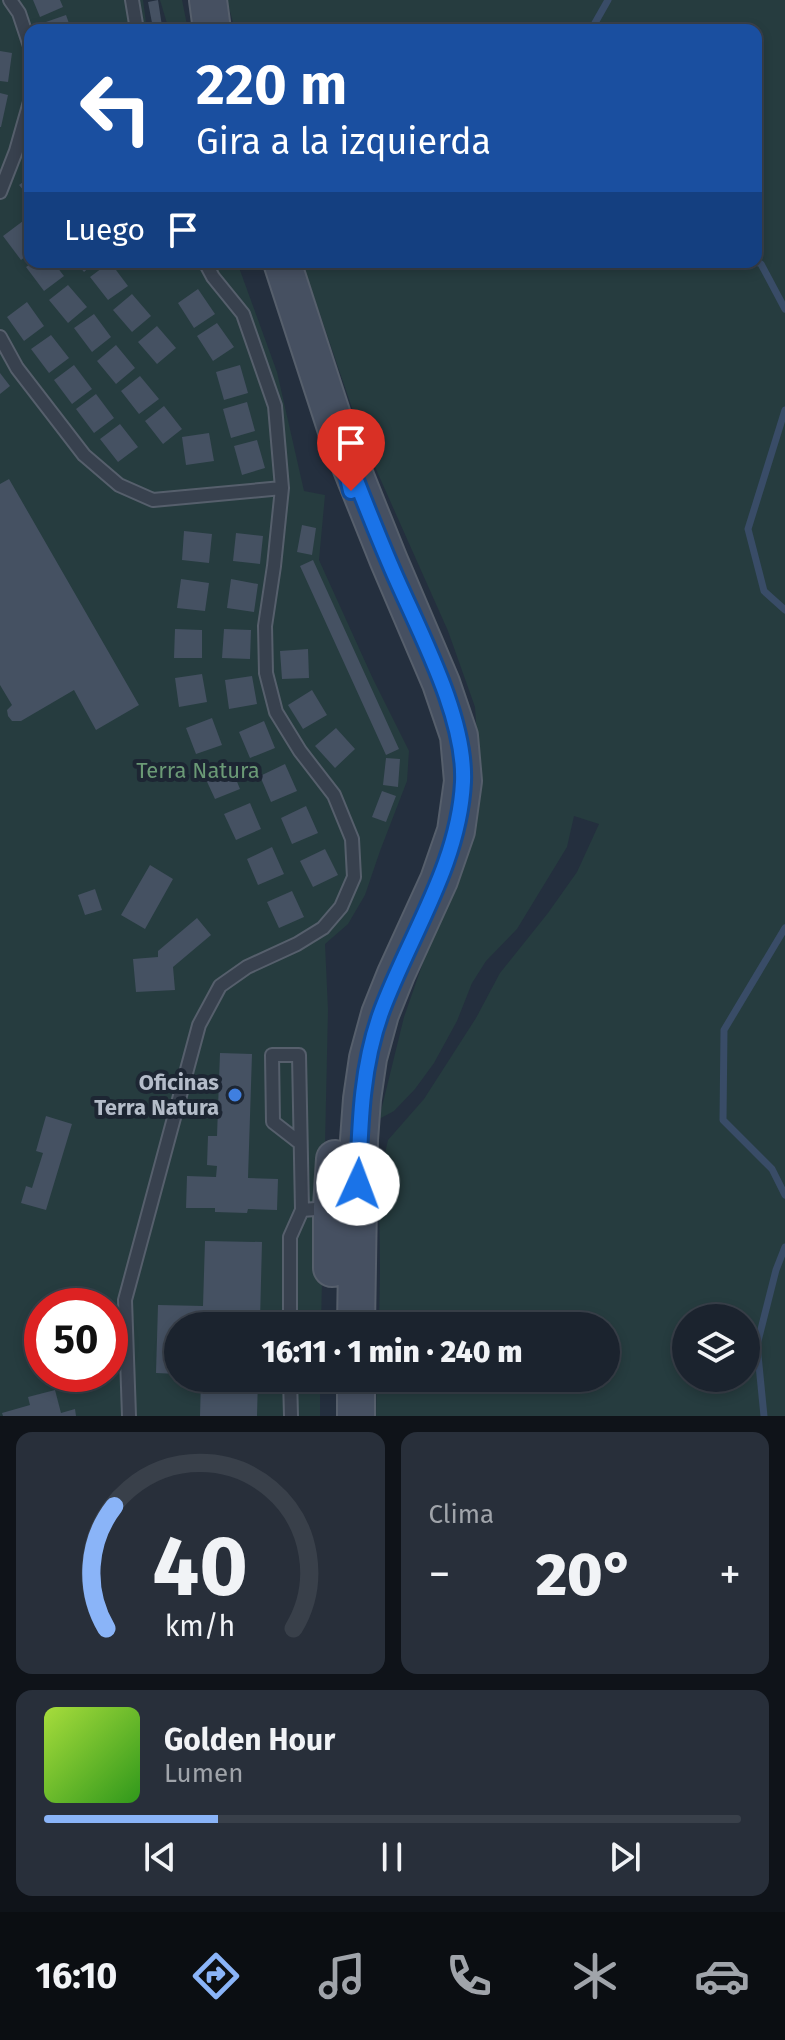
<!DOCTYPE html>
<html lang="es">
<head>
<meta charset="utf-8">
<style>
  :root { --surface:#1b232e; --page:#282f3a; --text:#f1f3f6; --muted:#a0a4aa; --line:#39404a; --accent:#8ab4f8 }
  body { margin:0; font-family:"Fira Sans",sans-serif; background:var(--page); color:var(--text); height:100vh; display:flex; flex-direction:column; font-size:30px; white-space:nowrap }
  * { box-sizing:border-box; margin:0 }
  p { font-size:26px; color:var(--muted) }
  .icon { flex:none; width:44px; height:44px; fill:none; stroke:currentColor; stroke-width:2; stroke-linecap:round; stroke-linejoin:round }
  .map { position:relative; height:1416px; overflow:hidden }
  .drawer { display:flex; flex-direction:column; gap:16px; padding:16px; background:#0f1319; flex:1 }
  .drawer>* { flex:none }
  .top-card { position:absolute; left:24px; top:24px; width:738px; height:244px; border-radius:16px; box-shadow:0 4px 12px #0003,0 0 0 2px var(--line); background:#1a4fa0; color:#fff; overflow:hidden }
  .buttons { position:absolute; left:672px; top:1304px; display:grid; gap:16px }
  .buttons a { display:grid; place-items:center; width:88px; height:88px; border-radius:50%; background:var(--surface); box-shadow:0 4px 12px #0003,0 0 0 2px var(--line); font-size:40px }
  .speed { position:absolute; left:24px; top:1288px; display:flex; gap:16px; font-size:40px; font-weight:700; text-align:center }
  .speed>* { display:grid; place-content:center; width:104px; height:104px; border-radius:50%; background:var(--surface); box-shadow:0 4px 12px #0003,0 0 0 2px var(--line); line-height:1 }
  .speed .limit { border:12px solid #d22; background:#fff; color:#111 }
  .pin { position:absolute; display:grid; place-items:center; width:68px; height:68px; color:#fff; margin:-82px -34px; border-radius:50% 50% 50% 0; rotate:-45deg; box-shadow:0 0 8px #0007 }
  .pin .icon { rotate:45deg }
  .me { position:absolute; width:88px; margin:-44px; rotate:2deg; stroke-linejoin:round; filter:drop-shadow(0 0 6px #0008) }
  .turn { display:flex; align-items:center; gap:28px; height:168px; padding:0 40px; font-size:36px }
  .turn .icon { width:104px; height:104px; stroke-width:2.5 }
  .turn b { display:block; font-size:56px; line-height:68px }
  .then { display:flex; align-items:center; height:76px; padding:0 40px; background:#0003; gap:16px; font-size:30px }
  .big { font-size:60px; font-weight:800; line-height:1.1 }
  .drawer .tile { flex:1; display:flex; flex-direction:column; justify-content:center; gap:12px; min-width:0; padding:0 28px; border-radius:16px; background:var(--page) }
  .drawer .dial { align-items:center; gap:0 }
  .dial svg { height:208px; overflow:visible; fill:none; stroke:var(--line); stroke-width:7; stroke-linecap:round; text-anchor:middle }
  .dial text { fill:var(--text); stroke:none }
  .song { display:flex; align-items:center; gap:24px }
  .cover { width:96px; height:96px; border-radius:12px; background:linear-gradient(135deg,hsl(80 70% 55%),hsl(110 70% 35%)) }
  .played { height:8px; border-radius:4px; background:linear-gradient(90deg,var(--accent) 25%,var(--line) 25%) }
  .keys { display:flex; justify-content:space-around; direction:ltr }
  .heat { display:flex; justify-content:space-between; align-items:center; font-size:44px; direction:ltr }
  .drawer .tiles { flex:1; display:grid; gap:16px; grid-template-columns:1fr 1fr }
  .tile:last-child { grid-column:span 2 }
  .trip { position:absolute; left:164px; top:1312px; width:456px; height:80px; border-radius:40px; background:var(--surface); box-shadow:0 4px 12px #0003,0 0 0 2px var(--line); font-weight:800; line-height:80px; text-align:center }
  .tab-bar { display:flex; height:128px; justify-content:space-around; align-items:center; background:#0b0e12; color:var(--muted) }
  .tab-bar .icon { width:56px; height:56px }
  .tab-bar .current { color:var(--accent) }
  .tab-bar b { font-size:36px; color:var(--text) }
  .map>svg:first-child { display:block }
  .green { fill:#263c3f; fill-rule:evenodd }
  .lines { fill:none; stroke-linecap:round; stroke-linejoin:round }
  .stream { stroke:#394c67; stroke-width:7 }
  .building { fill:#455162 }
  .lane-casing { stroke:#565f6c; stroke-width:16 }
  .secondary-casing { stroke:#565f6c; stroke-width:40 }
  .lane { stroke:#38414e; stroke-width:12 }
  .secondary { stroke:#465061; stroke-width:36 }
  .route-casing { stroke:#114b97; stroke-width:20 }
  .route { stroke:#1a73e8; stroke-width:14 }
  .shop-dot { fill:#3f7fe0; stroke:#1d2633; stroke-width:3 }
  .labels { text-anchor:middle; stroke-width:8; stroke-linejoin:round; paint-order:stroke }
  .park-label { font-size:22px; fill:#6b9a76; stroke:#1d2633 }
  .poi-label { font-size:22px; font-weight:bold; fill:#b4bcc9; stroke:#1d2633; text-anchor:end }
</style>
</head>
<body>
<div class="map">
<svg width="785" height="1416" viewBox="0 0 785 1416">
  <rect width="100%" height="100%" fill="#242f3e"/>
  <!-- green -->
  <path class="green" d="M 0,0 L 143,0 L 147,30 L 30,30 L 30,262 L 237,262 L 277,372 L 304,491 L 325,495 L 319,560 L 373,679 L 409,751 L 407,781 L 380,851 L 365,895 L 348,924 L 325,944 L 328,1010 L 321,1326 L 178,1326 L 178,1378 L 320,1378 L 320,1416 L 0,1416 ZM 42,1306 L 110,1306 L 110,1374 L 42,1374 Z
    M 160,0 L 182,0 L 188,30 L 169,30 Z
    M 227,0 L 785,0 L 785,1416 L 376,1416 L 377,1378 L 606,1378 L 606,1326 L 379,1326 L 380,1271 L 379,1180 L 388,1140 L 424,1099 L 476,1018 L 500,973 L 548,913 L 577,872 L 599,824 L 574,816 L 567,847 L 517,929 L 486,961 L 472,983 L 457,1021 L 434,1063 L 415,1089 L 394,1111 L 379,1119 L 404,1017 L 433,934 L 480,781 L 475,707 L 448,631 L 363,440 L 302,262 L 756,262 L 756,30 L 235,30 ZM 686,1318 L 746,1318 L 746,1378 L 686,1378 Z"/>
  <g class="lines">
    <!-- stream -->
    <path class="stream" d="M 591,30 L 608,0
      M 756,262 L 761,264 L 785,309
      M 785,410 L 748,529 L 764,591 L 785,610
      M 785,928 L 724,1030 L 723,1120 L 772,1169 L 785,1195
      M 764,1416 L 757,1345 L 776,1270 L 785,1247"/>
  </g>
  <!-- building -->
  <path class="building" d="M 33,0 L 60,0 L 63,7 L 40,17 Z
    M 158,0 L 162,26 L 153,28 L 148,2 Z
    M 66,15 L 71,29 L 46,30 L 43,23 Z
    M 0,51 L 12,53 L 8,82 L 0,81 Z
    M 0,93 L 8,95 L 1,127 L 0,127 Z
    M 30,177 L 30,198 L 19,185 Z
    M 23,221 L 30,230 L 30,253 L 21,260 L 3,236 Z
    M 33,262 L 53,262 L 64,276 L 44,291 L 26,267 Z
    M 76,262 L 95,262 L 84,272 Z
    M 110,262 L 128,286 L 108,300 L 90,277 Z
    M 68,285 L 87,307 L 68,323 L 49,300 Z
    M 198,289 L 215,314 L 194,328 L 178,303 Z
    M 132,294 L 151,316 L 132,332 L 113,310 Z
    M 27,302 L 44,326 L 24,341 L 7,317 Z
    M 94,314 L 111,337 L 92,352 L 74,328 Z
    M 217,323 L 234,347 L 213,361 L 197,336 Z
    M 157,326 L 176,348 L 157,364 L 138,342 Z
    M 51,335 L 69,358 L 49,373 L 31,349 Z
    M 116,345 L 135,368 L 116,384 L 97,361 Z
    M 74,365 L 92,389 L 72,404 L 54,380 Z
    M 240,365 L 248,393 L 224,400 L 216,372 Z
    M 0,373 L 10,386 L 0,394 Z
    M 140,376 L 159,399 L 139,414 L 121,391 Z
    M 96,394 L 114,418 L 94,433 L 76,409 Z
    M 247,402 L 255,431 L 231,438 L 223,409 Z
    M 164,406 L 182,429 L 163,444 L 145,421 Z
    M 120,424 L 138,447 L 118,462 L 100,439 Z
    M 209,433 L 214,461 L 186,465 L 182,437 Z
    M 257,440 L 265,468 L 242,475 L 234,446 Z
    M 9,479 L 139,705 L 96,730 L 74,690 L 21,721 L 12,721 L 8,716 L 7,710 L 12,705 L 0,685 L 0,484 Z
    M 302,525 L 316,528 L 312,555 L 297,552 Z
    M 184,531 L 212,534 L 209,563 L 182,560 Z
    M 236,533 L 263,536 L 260,564 L 233,561 Z
    M 313,560 L 399,749 L 386,755 L 300,566 Z
    M 181,579 L 209,583 L 205,611 L 177,608 Z
    M 231,579 L 258,584 L 254,612 L 227,608 Z
    M 175,629 L 202,630 L 202,658 L 174,658 Z
    M 224,629 L 251,630 L 250,659 L 222,658 Z
    M 308,649 L 309,678 L 282,679 L 280,651 Z
    M 202,674 L 207,702 L 179,707 L 175,678 Z
    M 252,676 L 257,704 L 229,709 L 225,680 Z
    M 312,690 L 327,715 L 303,729 L 288,705 Z
    M 212,718 L 222,745 L 196,754 L 186,728 Z
    M 264,721 L 275,748 L 250,758 L 239,732 Z
    M 336,728 L 355,749 L 335,768 L 315,746 Z
    M 386,758 L 400,759 L 398,787 L 383,785 Z
    M 229,762 L 240,789 L 215,799 L 203,773 Z
    M 285,764 L 297,791 L 271,802 L 260,776 Z
    M 382,791 L 396,796 L 386,822 L 372,817 Z
    M 250,803 L 261,829 L 236,840 L 224,814 Z
    M 306,806 L 318,833 L 292,844 L 281,818 Z
    M 272,847 L 284,874 L 258,885 L 247,859 Z
    M 325,849 L 338,875 L 313,887 L 300,861 Z
    M 150,865 L 173,879 L 145,929 L 121,915 Z
    M 95,889 L 102,910 L 85,915 L 78,895 Z
    M 292,891 L 304,917 L 279,928 L 267,902 Z
    M 197,918 L 211,935 L 173,967 L 175,990 L 136,992 L 133,959 L 158,957 L 158,951 Z
    M 220,1053 L 252,1054 L 248,1178 L 278,1179 L 277,1210 L 248,1209 L 247,1213 L 215,1212 L 215,1208 L 186,1208 L 187,1176 L 216,1177 L 217,1166 L 207,1165 L 208,1136 L 217,1136 Z
    M 46,1116 L 72,1124 L 46,1210 L 21,1203 L 26,1186 L 32,1188 L 43,1153 L 36,1151 Z
    M 205,1241 L 262,1242 L 260,1321 L 243,1320 L 243,1326 L 178,1326 L 178,1374 L 156,1373 L 158,1305 L 203,1306 Z
    M 201,1378 L 258,1378 L 257,1416 L 200,1416 Z
    M 55,1390 L 61,1413 L 75,1409 L 76,1416 L 3,1416 L 2,1413 L 30,1405 L 28,1397 Z"/>
  <g class="lines">
    <defs>
      <path id="lane" d="M 10,0 L 19,13 L 30,46
        M 132,0 L 137,30
        M 0,192 L 16,151 L 30,102
        M 0,337 L 17,368 L 84,455 L 119,485 L 153,500 L 282,488
        M 300,1143 L 273,1122 L 272,1055 L 299,1055 L 302,1210
        M 290,1326 L 290,1237 L 302,1210 L 329,1208
        M 290,1378 L 291,1416
        M 129,1416 L 125,1300 L 199,1025 L 220,986 L 247,967 L 297,944 L 323,928 L 341,907 L 354,877 L 352,839 L 334,795 L 300,751 L 276,712 L 266,673 L 265,626 L 274,566 L 282,488 L 275,406 L 243,314 L 213,277 L 205,262"/>
      <path id="secondary" d="M 208,0 L 212,30
        M 282,262 L 338,434 L 389,561 L 441,683 L 459,736 L 463,781 L 456,831 L 439,880 L 396,974 L 380,1014 L 368,1058 L 362,1099 L 359,1140 L 356,1326
        M 332,1268 L 332,1207 L 335,1159
        M 356,1416 L 356,1378"/>
    </defs>
    <!-- lane casing -->
    <use href="#lane" class="lane-casing"/>
    <!-- secondary casing -->
    <use href="#secondary" class="secondary-casing"/>
    <!-- lane -->
    <use href="#lane" class="lane"/>
    <!-- secondary -->
    <use href="#secondary" class="secondary"/>
  </g>
  <g class="lines">
    <defs>
      <path id="route" d="M 351,491 L 338,434 C 355,478 372,522 390,564 C 416,626 466,715 463,782 C 459,864 410,935 382,1010 C 361,1066 360,1126 358,1184"/>
    </defs>
    <!-- route casing -->
    <use href="#route" class="route-casing"/>
    <!-- route -->
    <use href="#route" class="route"/>
  </g>
  <!-- markers -->
  <circle class="shop-dot" cx="235" cy="1095" r="8"/>
  <g class="labels">
    <!-- park labels -->
    <g class="park-label">
      <text x="198" y="778">Terra Natura</text>
    </g>
    <!-- poi labels -->
    <g class="poi-label">
      <text x="219" y="1090">Oficinas<tspan x="219" dy="25">Terra Natura</tspan></text>
    </g>
  </g>
</svg>
<div class="buttons">
<a><svg class="icon" aria-label="layers" viewBox="0 0 24 24"><path d="M12 4l9 5-9 5-9-5zM3 14l9 5 9-5"/></svg></a>
</div>
<div class="speed"><div class="limit">50</div></div>
<div class="pin" style="left:351px;top:491px;background:#d93025"><svg class="icon" aria-label="arrive" viewBox="0 0 24 24"><path d="M6 21V4h12l-3 4 3 4H6"/></svg></div>
<svg class="me" style="left:358px;top:1184px" viewBox="-20 -20 40 40"><circle r="19" fill="#fff"/><path d="M0-13L10 11 0 6-10 11z" fill="#1a73e8"/></svg>
<div class="trip">16:11 · 1 min · 240 m</div>
<div class="top-card">
<div class="turn"><svg class="icon" aria-label="left" viewBox="0 0 24 24"><path d="M17 20v-9H6M10 6l-5 5 5 5"/></svg><div><b>220 m</b>Gira a la izquierda</div></div>
<div class="then">Luego<svg class="icon" aria-label="arrive" viewBox="0 0 24 24"><path d="M6 21V4h12l-3 4 3 4H6"/></svg></div>
</div>
</div>
<section class="drawer">
<div class="tiles">
<div class="tile dial"><svg viewBox="0 0 100 80">
<path d="M14 69A42 42 0 1 1 86 69"/>
<path d="M14 69A42 42 0 0 1 17 22" stroke="#8ab4f8"/>
<text x="50" y="56" font-size="32" font-weight="700">40</text>
<text x="50" y="72" font-size="11">km/h</text>
</svg></div>
<div class="tile"><p>Clima</p>
<div class="heat"><a>−</a><b class="big">20°</b><a>+</a></div>
</div>
<div class="tile">
<div class="song"><i class="cover"></i><div><b>Golden Hour</b><p>Lumen</p></div></div>
<div class="played"></div>
<div class="keys"><svg class="icon" aria-label="previous" viewBox="0 0 24 24"><path d="M18 5L8 12l10 7zM5 5v14"/></svg><svg class="icon" aria-label="pause" viewBox="0 0 24 24"><path d="M8 5v14M16 5v14"/></svg><svg class="icon" aria-label="next" viewBox="0 0 24 24"><path d="M6 5l10 7-10 7zM19 5v14"/></svg></div>
</div>
</div>
</section>
<nav class="tab-bar">
<b>16:10</b>
<svg class="icon current" aria-label="directions" viewBox="0 0 24 24"><path d="M12 3l9 9-9 9-9-9zM9 14v-3h6M13 9l2 2-2 2"/></svg>
<svg class="icon" aria-label="music" viewBox="0 0 24 24"><path d="M9 18V5l10-2v13"/><circle cx="6" cy="18" r="3"/><circle cx="16" cy="16" r="3"/></svg>
<svg class="icon" aria-label="phone" viewBox="0 0 24 24"><path d="M5 4h4l2 5-3 2q2 4 5 5l2-3 5 2v4C11 20 4 13 5 4z"/></svg>
<svg class="icon" aria-label="climate" viewBox="0 0 24 24"><path d="M12 3v18M4 7l16 10M4 17L20 7"/></svg>
<svg class="icon" aria-label="car" viewBox="0 0 24 24"><path d="M5 17H2v-5l4-1 3-4h7l3 4 3 1v5h-3M9 17h6M6 11h13"/><circle cx="7" cy="17" r="2"/><circle cx="17" cy="17" r="2"/></svg>
</nav>
</body>
</html>
